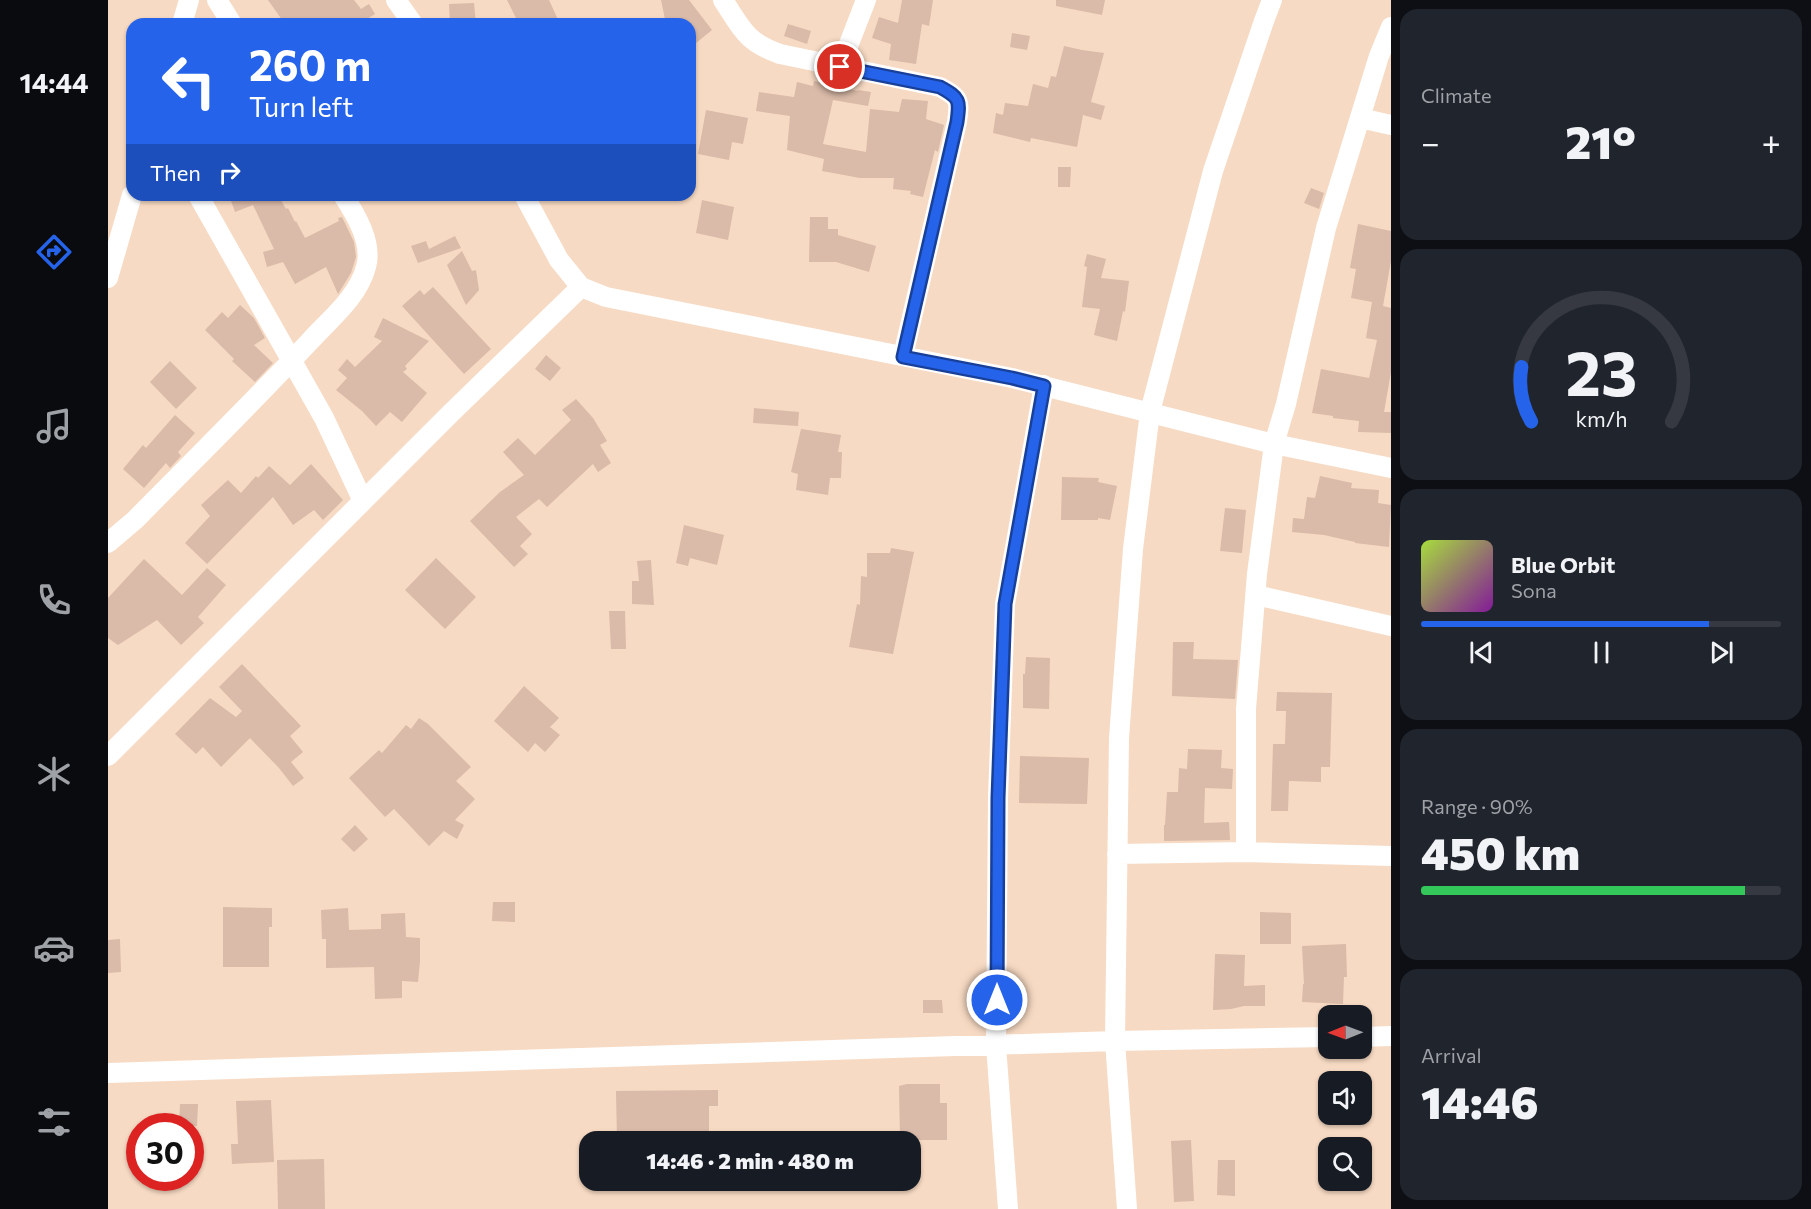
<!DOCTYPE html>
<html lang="en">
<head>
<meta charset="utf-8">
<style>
  :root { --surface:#171b24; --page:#20242c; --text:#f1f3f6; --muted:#9ea1a6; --line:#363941; --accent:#2563eb }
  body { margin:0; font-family:Commissioner,sans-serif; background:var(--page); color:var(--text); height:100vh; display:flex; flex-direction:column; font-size:22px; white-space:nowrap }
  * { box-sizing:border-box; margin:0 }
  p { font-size:20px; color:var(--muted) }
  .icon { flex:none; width:33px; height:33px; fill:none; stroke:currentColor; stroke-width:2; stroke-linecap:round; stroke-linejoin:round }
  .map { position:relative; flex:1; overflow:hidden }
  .drawer { display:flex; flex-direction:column; gap:9px; padding:9px; background:#0d0f14; width:420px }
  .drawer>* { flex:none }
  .banner { position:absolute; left:18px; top:18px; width:570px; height:183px; border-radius:18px; box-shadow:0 2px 4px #0004; background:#2563eb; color:#fff; overflow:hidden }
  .needle { width:39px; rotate:269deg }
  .tools { position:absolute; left:1210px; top:1005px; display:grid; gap:12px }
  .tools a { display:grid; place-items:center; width:54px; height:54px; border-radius:12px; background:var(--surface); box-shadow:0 2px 4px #0004; font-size:30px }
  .speed { position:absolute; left:18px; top:1113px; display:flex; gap:12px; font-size:30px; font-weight:700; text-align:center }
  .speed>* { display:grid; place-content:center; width:78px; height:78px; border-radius:50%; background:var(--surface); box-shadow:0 2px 4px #0004; line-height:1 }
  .speed .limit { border:9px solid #d22; background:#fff; color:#111 }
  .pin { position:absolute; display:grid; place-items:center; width:51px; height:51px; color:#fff; margin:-26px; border:3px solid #fff; border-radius:50%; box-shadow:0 2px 6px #0007 }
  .me { position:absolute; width:66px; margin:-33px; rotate:0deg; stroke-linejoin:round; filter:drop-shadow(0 0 4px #0008) }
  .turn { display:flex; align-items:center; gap:21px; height:126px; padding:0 24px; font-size:27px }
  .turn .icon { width:78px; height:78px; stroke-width:2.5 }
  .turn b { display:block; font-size:42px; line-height:51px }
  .then { display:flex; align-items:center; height:57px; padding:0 24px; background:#0003; gap:12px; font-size:22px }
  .big { font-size:45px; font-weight:800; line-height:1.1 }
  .drawer .widget { flex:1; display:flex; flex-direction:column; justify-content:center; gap:9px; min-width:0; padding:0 21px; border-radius:18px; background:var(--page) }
  .drawer .dial { align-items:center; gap:0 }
  .dial svg { height:156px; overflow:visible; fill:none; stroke:var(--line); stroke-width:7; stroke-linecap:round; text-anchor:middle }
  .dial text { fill:var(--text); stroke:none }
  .song { display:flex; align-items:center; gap:18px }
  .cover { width:72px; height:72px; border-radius:9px; background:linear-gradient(135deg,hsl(80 70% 55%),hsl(290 70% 35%)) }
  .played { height:6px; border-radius:3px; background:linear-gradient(90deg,var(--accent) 80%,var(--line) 80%) }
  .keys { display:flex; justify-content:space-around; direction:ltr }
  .heat { display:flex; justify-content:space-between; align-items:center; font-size:33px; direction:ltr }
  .charge { height:9px; border-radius:4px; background:linear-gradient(90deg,#34c759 90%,var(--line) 0) }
  .trip { position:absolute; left:471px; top:1131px; width:342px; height:60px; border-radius:18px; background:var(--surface); box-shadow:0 2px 4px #0004; font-weight:800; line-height:60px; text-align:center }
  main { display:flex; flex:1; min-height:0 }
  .menu { display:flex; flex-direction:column; width:108px; justify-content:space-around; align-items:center; background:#090b0e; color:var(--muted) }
  .menu .icon { width:42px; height:42px }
  .menu .current { color:var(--accent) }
  .menu b { font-size:27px; color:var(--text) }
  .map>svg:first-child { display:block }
  .building { fill:#dabaa8 }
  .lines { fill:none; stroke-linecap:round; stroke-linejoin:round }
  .street { stroke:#fff; stroke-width:20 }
  .route-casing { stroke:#184099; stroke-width:15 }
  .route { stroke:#2563eb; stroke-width:10 }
</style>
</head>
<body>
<main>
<nav class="menu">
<b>14:44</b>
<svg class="icon current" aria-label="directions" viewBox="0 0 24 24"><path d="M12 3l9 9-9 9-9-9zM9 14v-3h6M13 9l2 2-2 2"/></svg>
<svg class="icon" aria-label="music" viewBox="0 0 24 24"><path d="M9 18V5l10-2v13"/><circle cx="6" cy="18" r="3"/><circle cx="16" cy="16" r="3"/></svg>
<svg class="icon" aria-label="phone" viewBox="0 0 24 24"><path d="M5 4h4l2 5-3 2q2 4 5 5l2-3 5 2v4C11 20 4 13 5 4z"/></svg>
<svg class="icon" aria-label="climate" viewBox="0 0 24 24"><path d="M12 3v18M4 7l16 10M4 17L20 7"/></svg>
<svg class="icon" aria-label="car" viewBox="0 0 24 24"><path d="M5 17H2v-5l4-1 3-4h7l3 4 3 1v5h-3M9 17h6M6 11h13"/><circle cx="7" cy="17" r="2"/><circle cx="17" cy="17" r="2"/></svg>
<svg class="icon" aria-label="filters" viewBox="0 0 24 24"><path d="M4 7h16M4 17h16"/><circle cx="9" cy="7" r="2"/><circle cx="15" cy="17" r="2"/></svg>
</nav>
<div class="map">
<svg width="1283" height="1209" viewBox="0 0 1283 1209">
  <rect width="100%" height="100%" fill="#f7dac3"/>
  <!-- building -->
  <path class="building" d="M 160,0 L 246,0 L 253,9 L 261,4 L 267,14 L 251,24 L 177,24 Z
    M 399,0 L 441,0 L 452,24 L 411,24 Z
    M 553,0 L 581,0 L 604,30 L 582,48 L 582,24 L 558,24 Z
    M 794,0 L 825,0 L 821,26 L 814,24 L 808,64 L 781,60 L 783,44 L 764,38 L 771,17 L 790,23 Z
    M 948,0 L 997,0 L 994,15 L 948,6 Z
    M 366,3 L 368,24 L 342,24 L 341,4 Z
    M 680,24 L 703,31 L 699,44 L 676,36 Z
    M 904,33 L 922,36 L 919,50 L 902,47 Z
    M 956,46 L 974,50 L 996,53 L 983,102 L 997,106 L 993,120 L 975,115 L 969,147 L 923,138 L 922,142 L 885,133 L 888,113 L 895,115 L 897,103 L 920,106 L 925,84 L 940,88 L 943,76 L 948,77 Z
    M 706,81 L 750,91 L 750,90 L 763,92 L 760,106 L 725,100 L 715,144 L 758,152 L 762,109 L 791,112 L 794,99 L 820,101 L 818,119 L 836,125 L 830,152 L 827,150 L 815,197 L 802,194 L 803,191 L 785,189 L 786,178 L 752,178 L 714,171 L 716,159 L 679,150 L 682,116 L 648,111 L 651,92 L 686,97 L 689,82 L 705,86 Z
    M 598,110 L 640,118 L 635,144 L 624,142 L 621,160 L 590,154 Z
    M 950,167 L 963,167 L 962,187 L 950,187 Z
    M 1203,188 L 1216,193 L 1211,209 L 1196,203 Z
    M 129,195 L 170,195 L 178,209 L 180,208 L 187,222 L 188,221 L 197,238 L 231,221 L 230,218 L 234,217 L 246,242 L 248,257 L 243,273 L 230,294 L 218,267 L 187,284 L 175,262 L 159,267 L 155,252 L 166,249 L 145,205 L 127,212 L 122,198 Z
    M 594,200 L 626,207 L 620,240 L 588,233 Z
    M 702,217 L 720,217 L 720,229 L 730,229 L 730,235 L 768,246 L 761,272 L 728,262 L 701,262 Z
    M 1250,224 L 1283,231 L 1283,261 L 1275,306 L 1283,308 L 1283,372 L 1276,412 L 1283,412 L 1283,433 L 1250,432 L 1251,421 L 1225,418 L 1225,416 L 1204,413 L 1213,369 L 1261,378 L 1269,340 L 1258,338 L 1264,302 L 1243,298 L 1248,269 L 1242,268 Z
    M 347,236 L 353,248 L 310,263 L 303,246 L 318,241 L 321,249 Z
    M 354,251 L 364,271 L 368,270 L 371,290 L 358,305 L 339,265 Z
    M 979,254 L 998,259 L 993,278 L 1021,281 L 1017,312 L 1015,311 L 1009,341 L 986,335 L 992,309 L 974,307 L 979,267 L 976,266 Z
    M 325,287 L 383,349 L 356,374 L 294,306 L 312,290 L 316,295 Z
    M 132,305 L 146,318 L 157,338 L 146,345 L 165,363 L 147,382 L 124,361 L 126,359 L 97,330 L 114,312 L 120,318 Z
    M 275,318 L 321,341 L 297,366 L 299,369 L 295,372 L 319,393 L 294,422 L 282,412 L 268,426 L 254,411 L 228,390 L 239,378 L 230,370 L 239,359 L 247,367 L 274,341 L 266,337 Z
    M 438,355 L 453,368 L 442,381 L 427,369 Z
    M 62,361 L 89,388 L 68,409 L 42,382 Z
    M 468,399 L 485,418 L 499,441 L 492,445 L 503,463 L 490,472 L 485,464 L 439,507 L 431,499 L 408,517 L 424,534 L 412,546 L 420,554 L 406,567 L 362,521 L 392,492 L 416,475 L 395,452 L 410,438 L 427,455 L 463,420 L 454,410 Z
    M 646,408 L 691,412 L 690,426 L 645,423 Z
    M 67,415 L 87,433 L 70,452 L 73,456 L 62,468 L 58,463 L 36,488 L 15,469 L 35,445 L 38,448 Z
    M 693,429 L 733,435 L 730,452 L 734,452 L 733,478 L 722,478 L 720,495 L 688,490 L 690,474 L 683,472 Z
    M 203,464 L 235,500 L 215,520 L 206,510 L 185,525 L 165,497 L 99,564 L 77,543 L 102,516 L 93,505 L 120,480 L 133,493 L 148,476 L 150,478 L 161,466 L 182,485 Z
    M 1212,476 L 1244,483 L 1243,488 L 1271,490 L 1270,503 L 1283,505 L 1281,547 L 1247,543 L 1247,542 L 1216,535 L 1184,532 L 1185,518 L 1196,519 L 1199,497 L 1207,498 Z
    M 954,477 L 991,478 L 990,482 L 1009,486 L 1002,520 L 990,518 L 990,520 L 953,520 Z
    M 1117,508 L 1138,510 L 1134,553 L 1112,551 Z
    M 576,525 L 616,535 L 609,565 L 582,558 L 580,566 L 568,563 Z
    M 783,548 L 806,552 L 785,654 L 741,647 L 749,604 L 752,605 L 753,576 L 759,577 L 759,553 L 782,553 Z
    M 328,558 L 368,597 L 337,629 L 297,590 Z
    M 36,559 L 74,595 L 99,568 L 118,585 L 90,617 L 96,623 L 73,645 L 49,620 L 10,645 L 0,638 L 0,598 Z
    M 543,560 L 546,605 L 524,604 L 524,581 L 531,581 L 529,561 Z
    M 501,611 L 517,611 L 518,649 L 503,649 Z
    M 1065,642 L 1086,642 L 1085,659 L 1130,660 L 1127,699 L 1064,696 Z
    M 918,657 L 942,658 L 941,709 L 915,708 L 915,674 L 917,674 Z
    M 134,664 L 193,726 L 182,736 L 195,752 L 183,762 L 196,778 L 185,786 L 171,768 L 142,738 L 113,767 L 95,747 L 88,754 L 67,734 L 102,698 L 128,717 L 134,711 L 111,687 Z
    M 416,686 L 451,718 L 442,727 L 452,735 L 437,752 L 427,743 L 420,752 L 386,721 Z
    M 1169,692 L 1224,693 L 1222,767 L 1213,767 L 1213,782 L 1181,781 L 1180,811 L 1163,811 L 1165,744 L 1177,744 L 1178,711 L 1168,711 Z
    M 311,718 L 320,724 L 363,767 L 348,781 L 367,799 L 347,820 L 356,825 L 349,839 L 336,831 L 321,846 L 286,809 L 277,817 L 241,778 L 271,750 L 274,753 L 298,725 L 303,729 Z
    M 1080,749 L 1114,750 L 1113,768 L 1125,769 L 1124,789 L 1097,788 L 1096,823 L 1121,822 L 1122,840 L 1056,841 L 1056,825 L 1057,825 L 1059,792 L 1070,792 L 1071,768 L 1079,769 Z
    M 912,756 L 981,758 L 979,804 L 911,803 Z
    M 247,825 L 260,839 L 246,852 L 233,839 Z
    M 385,902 L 407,902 L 407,922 L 384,921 Z
    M 115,907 L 164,908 L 164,927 L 161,927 L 161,967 L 115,967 Z
    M 240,908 L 241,930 L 273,929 L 273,914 L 297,913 L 298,937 L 312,938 L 312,961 L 310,982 L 294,981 L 294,998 L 267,999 L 266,967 L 218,968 L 218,939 L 214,939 L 213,910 Z
    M 1152,912 L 1183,913 L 1183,944 L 1152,944 Z
    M 12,939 L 13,972 L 0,973 L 0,940 Z
    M 1238,944 L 1239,977 L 1236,977 L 1235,1004 L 1194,1002 L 1195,984 L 1196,984 L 1194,946 Z
    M 1107,954 L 1137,955 L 1136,986 L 1157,985 L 1157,1006 L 1136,1006 L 1123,1009 L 1105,1010 Z
    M 815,1000 L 834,1000 L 835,1013 L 815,1013 Z
    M 799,1084 L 832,1084 L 832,1103 L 839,1103 L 839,1140 L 792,1140 L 791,1086 Z
    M 610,1090 L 610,1106 L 601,1106 L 601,1142 L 509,1142 L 508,1091 Z
    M 163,1100 L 166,1162 L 124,1164 L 123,1144 L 130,1144 L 128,1101 Z
    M 72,1104 L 90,1104 L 89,1126 L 71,1126 Z
    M 1083,1140 L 1086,1201 L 1066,1202 L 1063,1141 Z
    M 216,1159 L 217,1209 L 170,1209 L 169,1160 Z
    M 1110,1160 L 1127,1160 L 1127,1196 L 1109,1195 Z"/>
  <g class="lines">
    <!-- street -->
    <path class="street" d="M 109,0 L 124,24
      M 288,0 L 305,24
      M 615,0 C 634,29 638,42 672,54 L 832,87 C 852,98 852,100 849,122 L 795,356
      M 74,24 L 81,0
      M 732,67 L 758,0
      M 1252,118 L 1283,125
      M 90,195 L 216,418 L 255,501
      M 416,195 L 451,260 L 473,287 L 498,297 L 904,378 L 1166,444 L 1283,468
      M 0,278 L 24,195
      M 0,543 L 27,520 C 86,460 146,401 203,340 C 223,318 250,297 258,267 C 265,243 248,215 235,195
      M 1148,595 L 1283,626
      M 0,756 L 344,412 L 473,287
      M 1138,852 L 1138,709 L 1149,574 L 1166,444 L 1178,404 L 1218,228 L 1271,56 L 1283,27
      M 1009,854 L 1138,852 L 1283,856
      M 1254,1037 L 1283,1036
      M 0,1073 L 1007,1041 L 1221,1037
      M 900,1209 L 888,1045 L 890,798 L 897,604 L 936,385
      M 1019,1209 L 1007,1041 L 1011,738 L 1025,549 L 1042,412 L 1105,171 L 1156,21 L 1164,0"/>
  </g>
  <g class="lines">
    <defs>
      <path id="route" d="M 732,67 L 832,87 C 852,98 852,100 849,122 L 795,357 L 904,378 L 936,386 L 897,604 L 890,798 L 889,1000"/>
    </defs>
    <!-- route casing -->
    <use href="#route" class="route-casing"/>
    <!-- route -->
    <use href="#route" class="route"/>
  </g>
</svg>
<div class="tools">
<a><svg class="needle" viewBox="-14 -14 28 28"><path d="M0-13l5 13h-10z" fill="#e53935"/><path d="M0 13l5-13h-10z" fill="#9ea1a6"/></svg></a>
<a><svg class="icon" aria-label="sound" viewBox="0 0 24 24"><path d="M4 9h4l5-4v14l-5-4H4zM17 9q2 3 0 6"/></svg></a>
<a><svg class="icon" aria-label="search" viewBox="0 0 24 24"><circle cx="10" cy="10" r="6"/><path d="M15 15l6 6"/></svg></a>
</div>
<div class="speed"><div class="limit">30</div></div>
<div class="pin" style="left:732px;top:67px;background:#d93025"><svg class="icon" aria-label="arrive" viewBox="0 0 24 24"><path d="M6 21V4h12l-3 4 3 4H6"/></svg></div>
<svg class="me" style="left:889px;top:1000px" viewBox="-20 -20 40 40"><circle r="17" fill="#2563eb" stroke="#fff" stroke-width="3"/><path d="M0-11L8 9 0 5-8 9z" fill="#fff"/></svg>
<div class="trip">14:46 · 2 min · 480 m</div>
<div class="banner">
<div class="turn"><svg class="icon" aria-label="left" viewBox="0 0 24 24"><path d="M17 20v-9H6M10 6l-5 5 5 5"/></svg><div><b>260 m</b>Turn left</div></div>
<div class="then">Then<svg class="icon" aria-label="right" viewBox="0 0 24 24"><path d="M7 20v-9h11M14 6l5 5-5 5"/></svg></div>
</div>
</div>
<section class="drawer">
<div class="widget"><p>Climate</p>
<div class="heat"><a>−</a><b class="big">21°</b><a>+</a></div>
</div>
<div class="widget dial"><svg viewBox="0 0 100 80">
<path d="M14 69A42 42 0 1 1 86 69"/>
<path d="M14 69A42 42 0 0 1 9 41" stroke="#2563eb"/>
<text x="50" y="56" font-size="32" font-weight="700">23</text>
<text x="50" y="72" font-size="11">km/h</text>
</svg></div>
<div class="widget">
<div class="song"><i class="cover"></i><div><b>Blue Orbit</b><p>Sona</p></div></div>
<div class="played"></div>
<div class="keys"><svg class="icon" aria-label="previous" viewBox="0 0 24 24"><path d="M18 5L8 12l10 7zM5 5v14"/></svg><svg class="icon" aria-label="pause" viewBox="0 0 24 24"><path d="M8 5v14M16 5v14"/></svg><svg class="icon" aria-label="next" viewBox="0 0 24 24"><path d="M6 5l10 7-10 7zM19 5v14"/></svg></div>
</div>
<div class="widget"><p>Range · 90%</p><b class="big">450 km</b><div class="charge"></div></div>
<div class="widget"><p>Arrival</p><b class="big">14:46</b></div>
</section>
</main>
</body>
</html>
